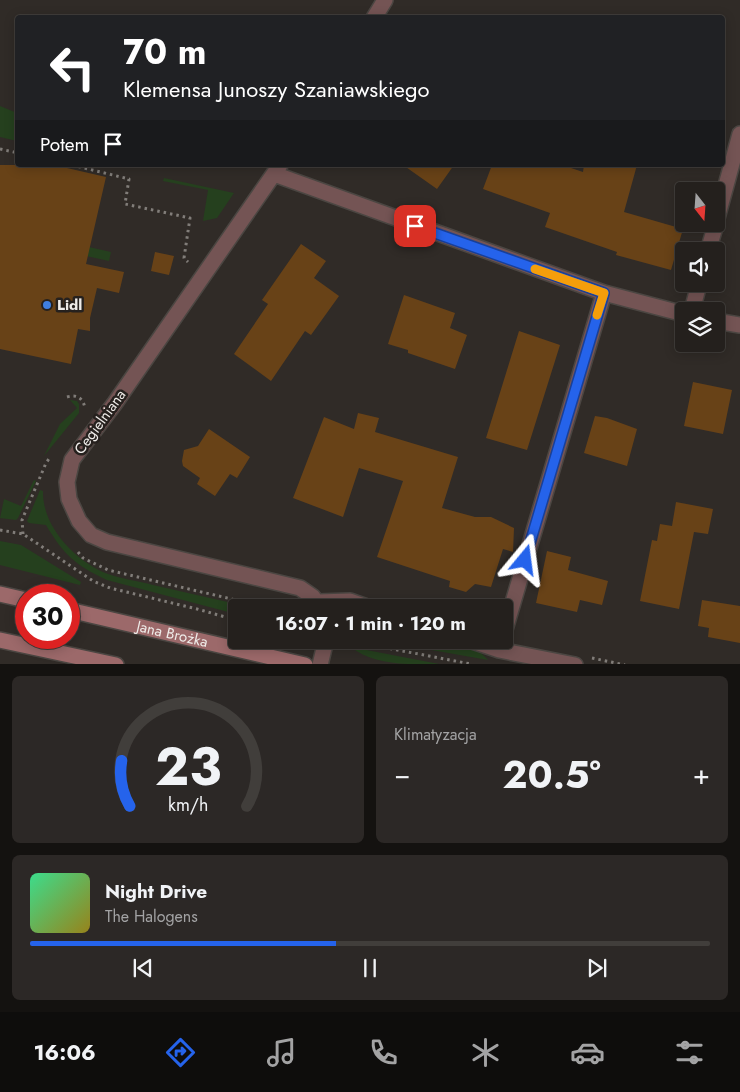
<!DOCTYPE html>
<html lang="pl">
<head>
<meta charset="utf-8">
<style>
  :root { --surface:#24201d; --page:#2c2826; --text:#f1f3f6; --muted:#a3a3a4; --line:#413e3b; --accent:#2563eb }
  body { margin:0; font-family:Jost,sans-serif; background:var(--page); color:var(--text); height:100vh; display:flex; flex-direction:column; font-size:19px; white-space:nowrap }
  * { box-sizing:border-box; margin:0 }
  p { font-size:16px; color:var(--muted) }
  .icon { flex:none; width:28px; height:28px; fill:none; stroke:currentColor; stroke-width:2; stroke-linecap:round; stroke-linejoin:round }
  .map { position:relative; height:664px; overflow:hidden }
  .panel { display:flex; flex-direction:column; gap:12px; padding:12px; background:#141210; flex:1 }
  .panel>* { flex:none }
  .top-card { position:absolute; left:15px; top:15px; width:710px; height:152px; border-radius:5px; box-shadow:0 2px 12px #0003,0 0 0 1px var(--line); background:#202124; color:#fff; overflow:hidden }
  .needle { width:32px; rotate:163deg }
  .buttons { position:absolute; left:675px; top:182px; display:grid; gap:10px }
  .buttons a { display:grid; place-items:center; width:50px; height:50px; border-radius:5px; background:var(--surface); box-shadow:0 2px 12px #0003,0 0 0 1px var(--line); font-size:25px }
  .speed { position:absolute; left:15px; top:584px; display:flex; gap:10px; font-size:25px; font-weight:700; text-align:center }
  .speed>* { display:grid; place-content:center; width:65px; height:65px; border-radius:50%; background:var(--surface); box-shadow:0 2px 12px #0003,0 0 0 1px var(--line); line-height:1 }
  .speed .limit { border:8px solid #d22; background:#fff; color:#111 }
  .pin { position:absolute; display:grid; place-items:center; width:42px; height:42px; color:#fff; margin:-21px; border-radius:10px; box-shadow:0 2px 8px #0006 }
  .me { position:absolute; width:55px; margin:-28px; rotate:16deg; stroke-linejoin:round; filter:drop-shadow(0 0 4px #0008) }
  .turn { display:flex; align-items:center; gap:18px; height:105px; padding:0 25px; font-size:22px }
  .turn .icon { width:65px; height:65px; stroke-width:2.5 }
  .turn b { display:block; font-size:35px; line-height:42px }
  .then { display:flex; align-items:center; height:48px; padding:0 25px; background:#0003; gap:10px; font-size:19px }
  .big { font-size:38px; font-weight:700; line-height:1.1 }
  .panel .tile { flex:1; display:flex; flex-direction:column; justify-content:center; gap:8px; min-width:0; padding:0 18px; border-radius:8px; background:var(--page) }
  .panel .dial { align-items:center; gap:0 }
  .dial svg { height:130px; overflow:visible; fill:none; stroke:var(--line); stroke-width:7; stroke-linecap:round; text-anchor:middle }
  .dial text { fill:var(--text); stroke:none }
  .song { display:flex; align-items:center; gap:15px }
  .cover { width:60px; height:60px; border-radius:8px; background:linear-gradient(135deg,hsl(150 70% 55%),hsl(50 70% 35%)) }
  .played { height:5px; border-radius:2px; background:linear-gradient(90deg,var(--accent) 45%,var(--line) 45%) }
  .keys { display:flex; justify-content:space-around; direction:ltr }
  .heat { display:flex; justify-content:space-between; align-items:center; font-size:28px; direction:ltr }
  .panel .tiles { flex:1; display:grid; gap:12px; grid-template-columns:1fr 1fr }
  .tile:last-child { grid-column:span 2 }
  .trip { position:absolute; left:228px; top:599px; width:285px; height:50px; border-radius:5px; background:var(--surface); box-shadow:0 2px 12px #0003,0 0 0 1px var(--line); font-weight:700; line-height:50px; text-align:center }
  .menu { display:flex; height:80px; justify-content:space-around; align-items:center; background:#0e0d0c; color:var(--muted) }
  .menu .icon { width:35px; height:35px }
  .menu .active { color:var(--accent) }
  .menu b { font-size:22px; color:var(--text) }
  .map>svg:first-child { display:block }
  .green { fill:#25401e }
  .building { fill:#684217 }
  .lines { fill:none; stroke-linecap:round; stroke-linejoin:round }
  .street-casing { stroke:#4b4642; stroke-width:18 }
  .secondary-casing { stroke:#4b4642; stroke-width:18 }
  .path { stroke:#817d79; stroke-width:3; stroke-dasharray:2.5 4; stroke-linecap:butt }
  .street { stroke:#745454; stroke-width:15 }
  .secondary { stroke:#9c696a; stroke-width:15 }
  .route-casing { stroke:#184099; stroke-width:12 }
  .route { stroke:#2563eb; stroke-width:9 }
  .slow { stroke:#f59e0b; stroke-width:9 }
  .shop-dot { fill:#3f7fe0; stroke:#26211e; stroke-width:2 }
  .labels { text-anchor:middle; stroke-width:5; stroke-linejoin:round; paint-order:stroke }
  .poi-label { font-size:15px; font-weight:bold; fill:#efece9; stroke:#26211e; text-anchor:start }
  .street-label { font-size:15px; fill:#efece9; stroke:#26211e }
</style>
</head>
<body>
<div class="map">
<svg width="740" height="665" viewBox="0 0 740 665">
  <rect width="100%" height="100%" fill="#302b27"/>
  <!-- green -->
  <path class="green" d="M 0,106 L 17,113 L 17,141 L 0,137 Z
    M 164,178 L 234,193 L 217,218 L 203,221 L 208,190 L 163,181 Z
    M 0,227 L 111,252 L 109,261 L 0,237 Z
    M 70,400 L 77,401 L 79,404 L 79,413 L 44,456 L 60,424 L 77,408 Z
    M 34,480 L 36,481 L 18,518 L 16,520 L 0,518 L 4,499 L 21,506 Z
    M 40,490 L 43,491 C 42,527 76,562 108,574 C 122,579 138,581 153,585 C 185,592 217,600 250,607 L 236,608 L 236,614 L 107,580 C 75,565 64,555 46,525 L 29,523 L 27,521 Z
    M 0,541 L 21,545 L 81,582 L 80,585 L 0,565 Z
    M 271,600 L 299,607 L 270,607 L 261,604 Z
    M 375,640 C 408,640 465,631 488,660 Z
    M 351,647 L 439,664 C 410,665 372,665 351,647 Z"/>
  <!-- building -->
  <path class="building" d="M 0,165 L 54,165 L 106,177 L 86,264 L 124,272 L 119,293 L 97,288 L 90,318 L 90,331 L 78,329 L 71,364 L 0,349 Z
    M 403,165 L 454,165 L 437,189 Z
    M 492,165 L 562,165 L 583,172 L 584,165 L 637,165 L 624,212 L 683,229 L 671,270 L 616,255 L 617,252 L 545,227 L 550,213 L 483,189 Z
    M 301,244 L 326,261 L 314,278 L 339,296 L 311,335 L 305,331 L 271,381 L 234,354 L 268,304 L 262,300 Z
    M 155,252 L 174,256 L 169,275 L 151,271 Z
    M 404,295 L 455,313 L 450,328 L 467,335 L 455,369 L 408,353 L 408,350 L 388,344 Z
    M 519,331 L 560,345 L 527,450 L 486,438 Z
    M 693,382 L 732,390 L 723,434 L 684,426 Z
    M 358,413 L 379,418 L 375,432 L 458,457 L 442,508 L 475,517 L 491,517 L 514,528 L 513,552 L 503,549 L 491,587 L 475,584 L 466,592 L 449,587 L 450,581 L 377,557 L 403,481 L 359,468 L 343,517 L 293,498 L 324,417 L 354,429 Z
    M 595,416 L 607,418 L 637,429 L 627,466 L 584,453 Z
    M 209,429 L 250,457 L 237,478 L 230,474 L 215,496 L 197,484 L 200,478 L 183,466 L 182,461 L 184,450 L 198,446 Z
    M 676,502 L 713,509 L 708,534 L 694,532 L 679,609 L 640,601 L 652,540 L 657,541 L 660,524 L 672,526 Z
    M 547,551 L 571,557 L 568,570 L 608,581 L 602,605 L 580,600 L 577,612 L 536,603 Z
    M 702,600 L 740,606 L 740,643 L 708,637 L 709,628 L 698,626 Z"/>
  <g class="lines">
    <defs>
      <path id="street" d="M 374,18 L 385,0
        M 280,165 L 115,403 L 72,460 L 67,482 L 69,499 L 79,521 L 91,535 L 107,542 L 300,588 L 313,597 L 320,608
        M 274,174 L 604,293 L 684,314
        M 716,222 L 740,134
        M 708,251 L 716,224
        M 692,311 L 699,284
        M 716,321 L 740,325
        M 318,602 L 350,601 L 370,608
        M 504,633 L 604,293
        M 469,640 L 499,650 L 575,665
        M 320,665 L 326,640"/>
      <g id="secondary">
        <path d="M 0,594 L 26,600"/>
        <path id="s1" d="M 69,610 L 305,665"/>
        <path d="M 0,640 L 116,665"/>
      </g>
    </defs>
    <!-- street casing -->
    <use href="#street" class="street-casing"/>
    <!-- secondary casing -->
    <use href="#secondary" class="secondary-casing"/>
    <!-- path -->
    <path class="path" d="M 0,149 L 18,153
      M 72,165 L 129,179 L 125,204 L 190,218 L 184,258 L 188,262
      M 67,397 C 77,394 83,398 85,408
      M 0,530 L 23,534 L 93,581 L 110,588 L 197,609 L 236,620
      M 23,534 L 22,520 L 46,463 L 51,456
      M 78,552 L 83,558 L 108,570 L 257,605 L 262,608
      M 389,600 L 410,608
      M 345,640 L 471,664
      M 592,658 L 625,665"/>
    <!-- street -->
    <use href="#street" class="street"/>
    <!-- secondary -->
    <use href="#secondary" class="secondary"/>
  </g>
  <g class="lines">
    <defs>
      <path id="route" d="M 415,226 L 604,293 L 525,560"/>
    </defs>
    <!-- route casing -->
    <use href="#route" class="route-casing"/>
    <!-- route -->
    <use href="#route" class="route"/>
    <!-- slow -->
    <path class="slow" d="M 535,269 L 604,293 L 597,315"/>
  </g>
  <!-- markers -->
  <circle class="shop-dot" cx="47" cy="305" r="5"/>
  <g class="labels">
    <!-- poi labels -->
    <g class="poi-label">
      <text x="57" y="310">Lidl</text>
    </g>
    <!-- street labels -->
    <g class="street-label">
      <text transform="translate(100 422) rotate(-54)" y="5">Cegielniana</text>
      <text dy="5" stroke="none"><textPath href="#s1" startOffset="106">Jana Brożka</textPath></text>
    </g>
  </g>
</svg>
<div class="buttons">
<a><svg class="needle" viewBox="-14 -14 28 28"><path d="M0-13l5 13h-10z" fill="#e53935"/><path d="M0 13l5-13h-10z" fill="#a3a3a4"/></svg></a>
<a><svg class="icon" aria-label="sound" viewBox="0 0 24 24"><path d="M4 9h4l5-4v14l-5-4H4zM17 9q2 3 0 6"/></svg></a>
<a><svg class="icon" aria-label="layers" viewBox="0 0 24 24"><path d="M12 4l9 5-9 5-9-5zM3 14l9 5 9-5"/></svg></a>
</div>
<div class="speed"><div class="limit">30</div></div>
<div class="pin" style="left:415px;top:226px;background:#d93025"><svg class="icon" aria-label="arrive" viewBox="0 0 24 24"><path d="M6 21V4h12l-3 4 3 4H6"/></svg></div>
<svg class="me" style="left:525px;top:560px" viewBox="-20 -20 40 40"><path d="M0-17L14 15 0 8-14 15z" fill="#2563eb" stroke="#fff" stroke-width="4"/></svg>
<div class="trip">16:07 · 1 min · 120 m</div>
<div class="top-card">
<div class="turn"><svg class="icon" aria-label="left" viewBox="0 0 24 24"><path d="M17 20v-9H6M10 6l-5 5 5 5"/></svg><div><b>70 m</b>Klemensa Junoszy Szaniawskiego</div></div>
<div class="then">Potem<svg class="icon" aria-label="arrive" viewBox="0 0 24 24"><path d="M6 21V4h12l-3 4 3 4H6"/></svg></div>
</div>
</div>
<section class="panel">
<div class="tiles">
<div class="tile dial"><svg viewBox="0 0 100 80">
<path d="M14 69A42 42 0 1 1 86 69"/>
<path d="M14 69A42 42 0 0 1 9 41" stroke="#2563eb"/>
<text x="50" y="56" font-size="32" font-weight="700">23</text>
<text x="50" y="72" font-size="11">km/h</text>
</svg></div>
<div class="tile"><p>Klimatyzacja</p>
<div class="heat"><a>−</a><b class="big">20.5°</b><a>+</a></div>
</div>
<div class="tile">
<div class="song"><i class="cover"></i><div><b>Night Drive</b><p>The Halogens</p></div></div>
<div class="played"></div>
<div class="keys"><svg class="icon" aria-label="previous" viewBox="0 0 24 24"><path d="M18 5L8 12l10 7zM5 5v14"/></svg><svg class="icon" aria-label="pause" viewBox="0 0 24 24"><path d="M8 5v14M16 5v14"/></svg><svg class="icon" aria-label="next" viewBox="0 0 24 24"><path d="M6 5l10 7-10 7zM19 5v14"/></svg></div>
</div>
</div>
</section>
<nav class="menu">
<b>16:06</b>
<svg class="icon active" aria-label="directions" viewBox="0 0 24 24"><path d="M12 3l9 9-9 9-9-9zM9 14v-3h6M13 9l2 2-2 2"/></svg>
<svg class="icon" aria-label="music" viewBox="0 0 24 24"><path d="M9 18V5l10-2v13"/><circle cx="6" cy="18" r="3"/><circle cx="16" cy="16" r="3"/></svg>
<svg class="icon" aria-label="phone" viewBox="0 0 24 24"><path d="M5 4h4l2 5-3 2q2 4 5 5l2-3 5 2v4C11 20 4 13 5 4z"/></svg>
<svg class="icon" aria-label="climate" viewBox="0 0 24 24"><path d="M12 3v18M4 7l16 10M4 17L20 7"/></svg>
<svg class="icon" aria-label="car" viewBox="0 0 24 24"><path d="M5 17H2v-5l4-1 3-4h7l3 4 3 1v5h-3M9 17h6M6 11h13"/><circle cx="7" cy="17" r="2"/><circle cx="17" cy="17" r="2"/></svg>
<svg class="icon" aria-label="filters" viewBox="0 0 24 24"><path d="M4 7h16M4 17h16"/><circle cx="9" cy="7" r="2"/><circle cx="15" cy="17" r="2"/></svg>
</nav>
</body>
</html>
